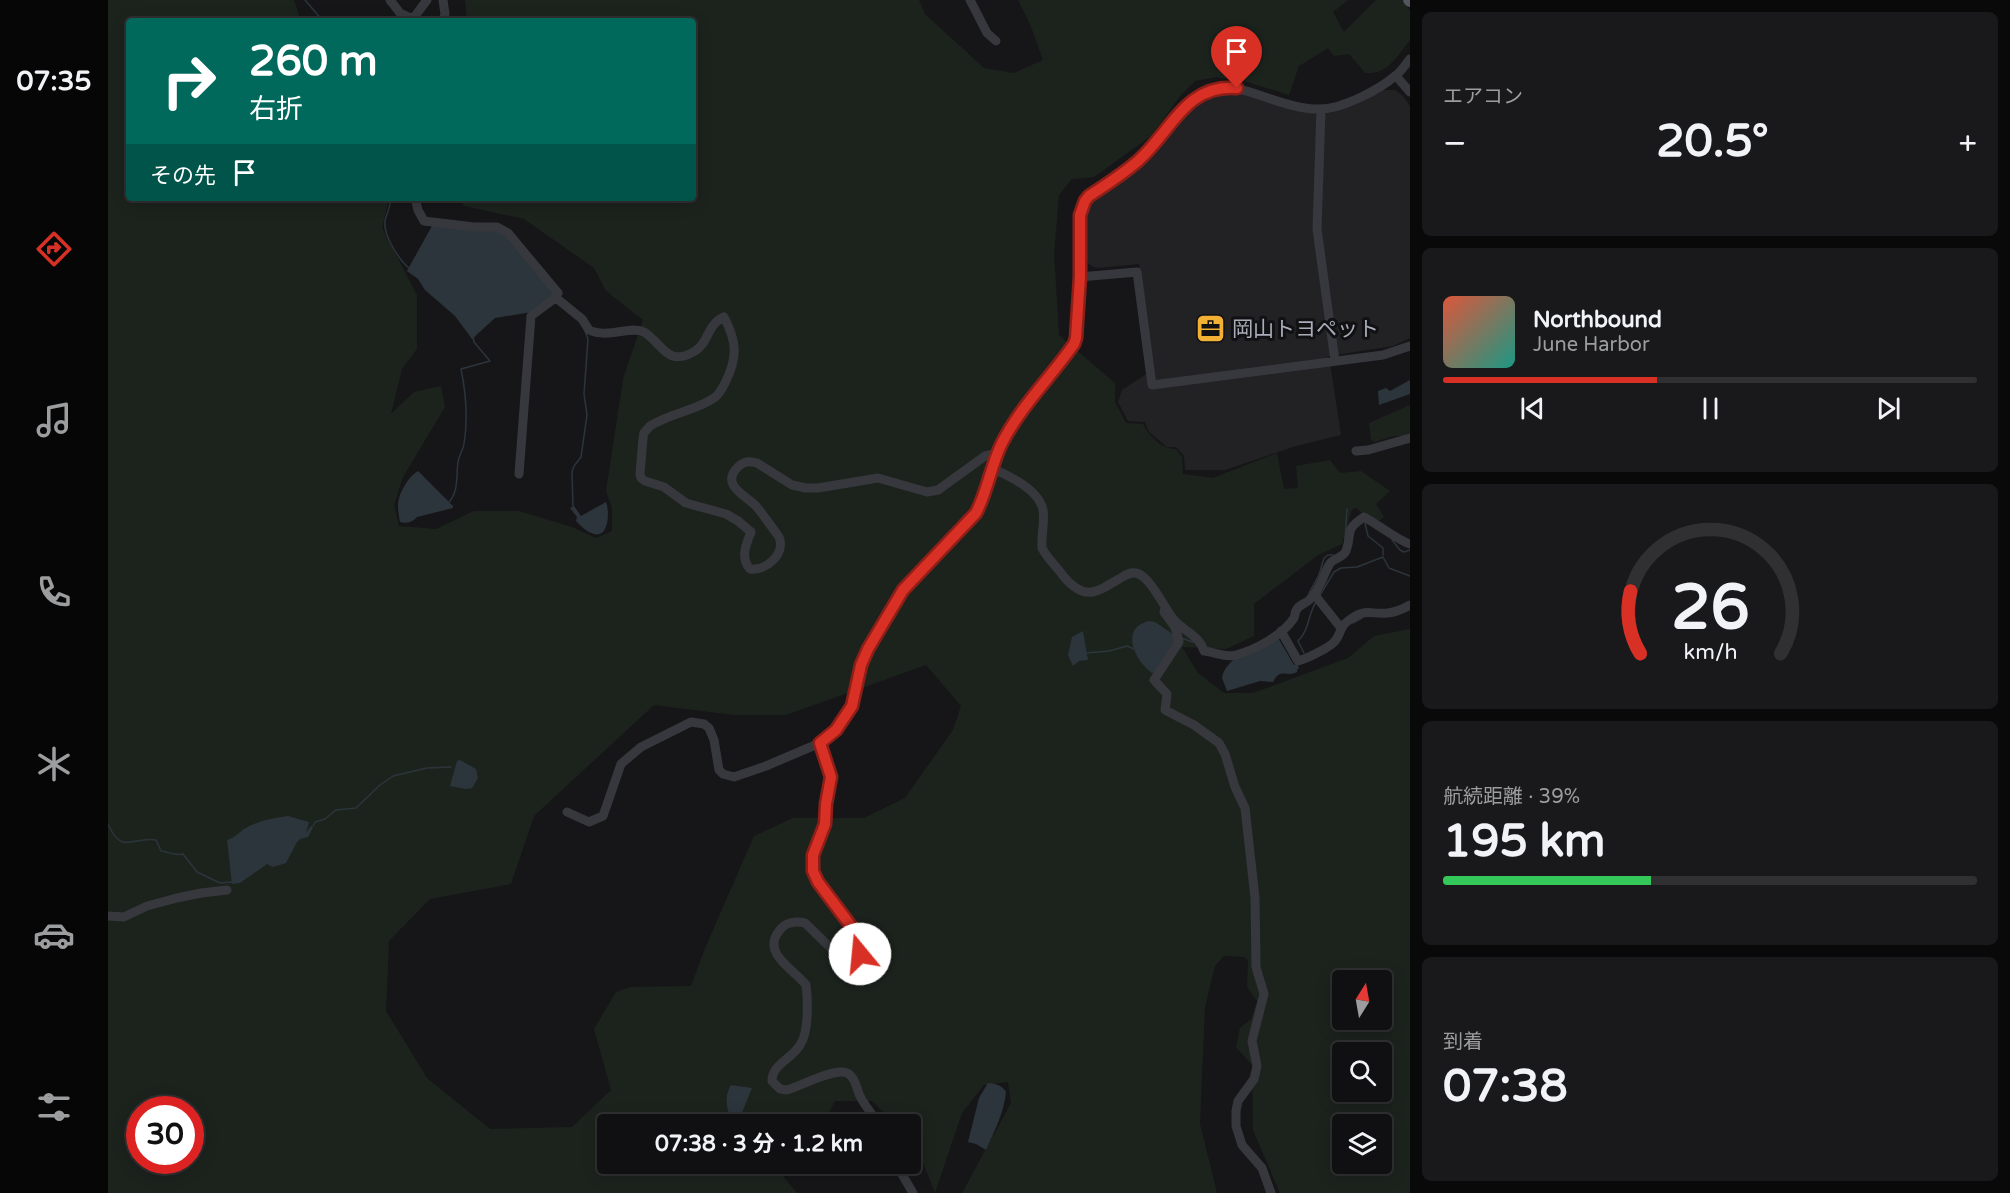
<!DOCTYPE html>
<html lang="ja">
<head>
<meta charset="utf-8">
<style>
  :root { --surface:#101012; --page:#19191b; --text:#f1f3f6; --muted:#9c9d9f; --line:#303032; --accent:#d93025 }
  body { margin:0; font-family:"Varela Round","Noto Sans JP",sans-serif; background:var(--page); color:var(--text); height:100vh; display:flex; flex-direction:column; font-size:22px; white-space:nowrap }
  * { box-sizing:border-box; margin:0 }
  p { font-size:20px; color:var(--muted) }
  .icon { flex:none; width:33px; height:33px; fill:none; stroke:currentColor; stroke-width:2; stroke-linecap:round; stroke-linejoin:round }
  .map { position:relative; flex:1; overflow:hidden }
  .drawer { display:flex; flex-direction:column; gap:12px; padding:12px; background:#09090a; width:600px }
  .drawer>* { flex:none }
  .top-card { position:absolute; left:18px; top:18px; width:570px; height:183px; border-radius:6px; box-shadow:0 3px 15px #0003,0 0 0 2px var(--line); background:#00695c; color:#fff; overflow:hidden }
  .needle { width:39px; rotate:11deg }
  .buttons { position:absolute; left:1224px; top:970px; display:grid; gap:12px }
  .buttons a { display:grid; place-items:center; width:60px; height:60px; border-radius:6px; background:var(--surface); box-shadow:0 3px 15px #0003,0 0 0 2px var(--line); font-size:30px }
  .speed { position:absolute; left:18px; top:1096px; display:flex; gap:12px; font-size:30px; font-weight:700; text-align:center }
  .speed>* { display:grid; place-content:center; width:78px; height:78px; border-radius:50%; background:var(--surface); box-shadow:0 3px 15px #0003,0 0 0 2px var(--line); line-height:1 }
  .speed .limit { border:9px solid #d22; background:#fff; color:#111 }
  .pin { position:absolute; display:grid; place-items:center; width:51px; height:51px; color:#fff; margin:-62px -26px; border-radius:50% 50% 50% 0; rotate:-45deg; box-shadow:0 0 6px #0007 }
  .pin .icon { rotate:45deg }
  .me { position:absolute; width:66px; margin:-33px; rotate:343deg; stroke-linejoin:round; filter:drop-shadow(0 0 4px #0008) }
  .turn { display:flex; align-items:center; gap:21px; height:126px; padding:0 24px; font-size:27px }
  .turn .icon { width:78px; height:78px; stroke-width:2.5 }
  .turn b { display:block; font-size:42px; line-height:51px }
  .then { display:flex; align-items:center; height:57px; padding:0 24px; background:#0003; gap:12px; font-size:22px }
  .big { font-size:45px; font-weight:700; line-height:1.1 }
  .drawer .widget { flex:1; display:flex; flex-direction:column; justify-content:center; gap:9px; min-width:0; padding:0 21px; border-radius:9px; background:var(--page) }
  .drawer .dial { align-items:center; gap:0 }
  .dial svg { height:156px; overflow:visible; fill:none; stroke:var(--line); stroke-width:7; stroke-linecap:round; text-anchor:middle }
  .dial text { fill:var(--text); stroke:none }
  .song { display:flex; align-items:center; gap:18px }
  .cover { width:72px; height:72px; border-radius:9px; background:linear-gradient(135deg,hsl(10 70% 55%),hsl(170 70% 35%)) }
  .played { height:6px; border-radius:3px; background:linear-gradient(90deg,var(--accent) 40%,var(--line) 40%) }
  .keys { display:flex; justify-content:space-around; direction:ltr }
  .heat { display:flex; justify-content:space-between; align-items:center; font-size:33px; direction:ltr }
  .charge { height:9px; border-radius:4px; background:linear-gradient(90deg,#34c759 39%,var(--line) 0) }
  .trip { position:absolute; left:489px; top:1114px; width:324px; height:60px; border-radius:6px; background:var(--surface); box-shadow:0 3px 15px #0003,0 0 0 2px var(--line); font-weight:700; line-height:60px; text-align:center }
  main { display:flex; flex:1; min-height:0 }
  .tab-bar { display:flex; flex-direction:column; width:108px; justify-content:space-around; align-items:center; background:#060607; color:var(--muted) }
  .tab-bar .icon { width:42px; height:42px }
  .tab-bar .current { color:var(--accent) }
  .tab-bar b { font-size:27px; color:var(--text) }
  .map>svg:first-child { display:block }
  .built { fill:#222225 }
  .green { fill:#1c231d; fill-rule:evenodd }
  .water { fill:#2c353c }
  .lines { fill:none; stroke-linecap:round; stroke-linejoin:round }
  .stream { stroke:#2c353c; stroke-width:1.5 }
  .minor { stroke:#37383d; stroke-width:9 }
  .major { stroke:#53555c; stroke-width:12 }
  .route-casing { stroke:#8d1f18; stroke-width:15 }
  .route { stroke:#d93025; stroke-width:10 }
  .labels { text-anchor:middle; stroke-width:6; stroke-linejoin:round; paint-order:stroke }
  .poi-label { font-size:21px; fill:#a8adb8; stroke:#111113; text-anchor:start }
</style>
</head>
<body>
<main>
<nav class="tab-bar">
<b>07:35</b>
<svg class="icon current" aria-label="directions" viewBox="0 0 24 24"><path d="M12 3l9 9-9 9-9-9zM9 14v-3h6M13 9l2 2-2 2"/></svg>
<svg class="icon" aria-label="music" viewBox="0 0 24 24"><path d="M9 18V5l10-2v13"/><circle cx="6" cy="18" r="3"/><circle cx="16" cy="16" r="3"/></svg>
<svg class="icon" aria-label="phone" viewBox="0 0 24 24"><path d="M5 4h4l2 5-3 2q2 4 5 5l2-3 5 2v4C11 20 4 13 5 4z"/></svg>
<svg class="icon" aria-label="climate" viewBox="0 0 24 24"><path d="M12 3v18M4 7l16 10M4 17L20 7"/></svg>
<svg class="icon" aria-label="car" viewBox="0 0 24 24"><path d="M5 17H2v-5l4-1 3-4h7l3 4 3 1v5h-3M9 17h6M6 11h13"/><circle cx="7" cy="17" r="2"/><circle cx="17" cy="17" r="2"/></svg>
<svg class="icon" aria-label="filters" viewBox="0 0 24 24"><path d="M4 7h16M4 17h16"/><circle cx="9" cy="7" r="2"/><circle cx="15" cy="17" r="2"/></svg>
</nav>
<div class="map">
<svg width="1302" height="1193" viewBox="0 0 1302 1193">
  <rect width="100%" height="100%" fill="#161618"/>
  <!-- built -->
  <path class="built" d="M 1275,90 L 1287,90 L 1294,95 L 1302,106 L 1302,338 L 1285,346 L 1221,356 L 1233,435 L 1188,446 L 1117,470 L 1077,470 L 1076,456 L 1068,447 L 1059,447 L 1041,432 L 1037,422 L 1020,421 L 1010,402 L 1014,390 L 1046,369 L 1031,264 L 991,268 L 985,267 L 980,263 L 978,257 L 974,253 L 975,217 L 981,201 L 1029,166 L 1048,149 L 1082,108 L 1094,98 L 1104,94 L 1128,93 L 1227,110 L 1249,104 Z"/>
  <!-- green -->
  <path class="green" d="M 0,0 L 186,0 L 193,21 L 21,21 L 21,198 L 277,198 L 280,203 L 274,228 L 309,295 L 309,349 L 294,369 L 283,414 L 306,392 L 333,386 L 337,407 L 295,477 L 286,505 L 291,526 L 328,529 L 366,511 L 411,511 L 464,527 L 488,538 L 504,531 L 504,508 L 498,491 L 515,379 L 535,320 L 498,291 L 486,268 L 416,219 L 356,206 L 350,198 L 585,198 L 585,21 L 359,21 L 357,0 L 811,0 L 817,14 L 876,68 L 906,73 L 935,60 L 922,24 L 910,0 L 1240,0 L 1225,12 L 1236,32 L 1268,0 L 1294,0 L 1302,10 L 1302,40 C 1289,56 1280,75 1257,73 L 1241,54 L 1226,56 L 1220,48 L 1191,66 L 1181,95 L 1139,82 L 1108,77 L 1087,81 L 1073,95 L 1043,136 L 986,177 L 964,179 L 951,195 L 946,254 L 951,335 L 1007,383 L 1007,402 L 1018,423 L 1035,424 C 1042,437 1053,449 1068,449 L 1074,457 L 1075,474 L 1105,478 L 1169,453 L 1176,489 L 1190,488 L 1188,466 L 1222,460 L 1232,473 L 1253,471 L 1282,491 L 1268,504 L 1276,517 L 1269,522 L 1257,516 L 1249,508 L 1244,509 L 1234,544 L 1210,555 L 1146,604 L 1146,636 L 1118,649 L 1074,647 L 1090,673 L 1116,693 L 1145,693 L 1240,658 L 1266,636 L 1302,629 L 1302,1193 L 1172,1193 L 1145,1130 L 1144,1065 L 1128,1047 L 1132,1028 L 1143,1019 L 1149,1001 L 1139,987 L 1140,961 L 1137,957 L 1116,956 L 1107,966 L 1097,1007 L 1092,1124 L 1109,1193 L 854,1193 L 903,1103 L 900,1082 L 876,1085 L 854,1113 L 827,1193 L 807,1142 L 803,1138 L 802,1125 L 789,1125 L 764,1101 L 727,1101 L 714,1125 L 500,1125 L 500,1164 L 668,1164 L 669,1169 L 689,1193 L 0,1193 ZM 818,665 L 853,706 L 845,730 L 797,798 L 756,818 L 685,818 L 646,836 L 598,946 L 583,986 L 522,987 L 508,992 L 486,1029 L 503,1090 L 464,1127 L 382,1129 L 319,1078 L 278,1011 L 281,941 L 322,899 L 403,884 L 426,816 L 546,705 L 626,715 L 678,715 ZM 1234,981 L 1274,981 L 1274,1020 L 1234,1020 ZM 1234,1053 L 1274,1053 L 1274,1092 L 1234,1092 ZM 32,1110 L 82,1110 L 82,1161 L 32,1161 ZM 1234,1125 L 1274,1125 L 1274,1164 L 1234,1164 Z
    M 1302,405 L 1302,436 L 1285,436 L 1267,442 L 1263,440 L 1261,423 Z"/>
  <!-- water -->
  <path class="water" d="M 325,224 L 392,230 L 446,294 L 424,312 L 387,318 L 364,339 L 347,316 L 317,290 L 310,279 L 299,271 Z
    M 1302,380 L 1302,394 L 1271,405 L 1270,391 L 1278,388 L 1282,391 Z
    M 310,471 L 345,506 L 345,508 L 309,517 C 305,522 298,524 292,522 C 291,517 290,511 290,506 C 290,494 300,477 310,471 Z
    M 498,502 C 502,512 501,541 483,533 C 478,531 472,525 468,521 L 469,517 L 462,508 L 466,506 L 473,516 Z
    M 1041,621 L 1047,622 L 1069,637 L 1047,672 L 1044,673 C 1027,661 1011,628 1041,621 Z
    M 975,631 L 980,660 L 971,661 L 965,666 L 960,655 L 964,637 Z
    M 1169,636 L 1186,665 L 1189,664 L 1191,668 L 1189,670 L 1189,672 C 1178,678 1173,667 1165,682 L 1152,681 L 1119,691 L 1114,678 C 1118,656 1151,646 1169,636 Z
    M 352,760 L 368,769 L 370,778 L 364,788 L 358,789 L 342,786 L 349,761 Z
    M 180,816 L 201,822 L 198,833 L 203,826 L 205,827 L 200,837 L 192,839 L 189,842 L 178,863 L 165,867 L 159,864 L 132,883 L 124,884 L 119,840 C 127,838 130,833 136,829 C 149,821 165,818 180,816 Z
    M 880,1083 C 887,1083 895,1086 898,1092 C 896,1113 886,1132 878,1150 L 868,1144 L 860,1142 L 871,1098 Z
    M 623,1085 L 644,1088 L 629,1125 L 627,1125 C 619,1113 615,1098 623,1085 Z"/>
  <g class="lines">
    <!-- stream -->
    <path class="stream" d="M 197,0 L 215,21
      M 279,198 L 282,202 C 282,209 278,215 277,221 C 275,235 291,260 301,268
      M 341,502 C 351,491 348,475 350,462 C 351,455 355,450 356,444 C 360,419 358,393 353,369 L 382,361 L 366,342 L 365,337
      M 465,506 L 464,472 L 466,466 L 473,457 L 479,415 L 476,394 L 480,339 L 477,331
      M 1257,523 L 1260,536 L 1275,548 L 1275,555
      M 1237,539 L 1239,509
      M 1284,540 L 1292,550 L 1296,552 L 1302,550
      M 1201,593 L 1211,575 L 1216,558 L 1220,555 L 1225,555
      M 1212,595 L 1226,572 L 1233,568 L 1249,567 L 1275,557 L 1281,568 L 1302,576
      M 1245,623 L 1254,618
      M 1073,638 L 1085,642
      M 978,653 L 1001,651 L 1019,646 L 1026,649
      M 1196,653 L 1190,641 C 1201,631 1200,614 1208,602
      M 0,824 C 14,856 24,836 48,840 L 53,851 C 60,852 68,856 75,854 L 89,872 L 112,883 L 124,882
      M 205,826 L 207,822 L 217,819 L 228,810 L 248,808 L 272,785 L 285,776 L 319,768 L 343,767"/>
    <!-- minor -->
    <path class="minor" d="M 282,0 L 292,13 L 303,18 L 307,16 L 319,0
      M 862,0 L 879,33 L 888,41
      M 335,21 L 337,14 L 335,0
      M 1288,76 L 1302,92
      M 1213,110 L 1209,229 L 1227,361
      M 307,198 L 310,210 L 316,221 L 366,227 L 389,227 L 400,233 L 450,293 L 446,299 L 423,316 L 411,474
      M 971,277 L 1029,272 L 1044,385 L 1275,355 L 1302,346
      M 447,297 L 474,319 L 481,330 C 500,339 523,325 536,332 C 555,344 559,368 587,351 C 601,343 599,324 616,317 C 629,342 630,357 617,383 C 614,388 612,394 606,398 C 587,411 562,413 542,426 L 536,433 L 535,438 L 532,474 L 533,478 L 537,481 L 556,487 L 578,503 L 618,514 L 630,521 L 643,532 C 638,544 632,558 642,569 C 658,571 678,554 671,537 C 664,527 656,516 648,506 C 637,495 611,484 631,466 C 636,461 643,461 649,463 L 684,485 L 698,488 L 710,488 L 770,478 L 819,492 L 830,490 L 877,456 L 890,453
      M 1248,451 L 1260,450 L 1302,438
      M 885,469 C 902,476 931,490 935,510 C 937,522 933,535 934,548 C 939,558 949,567 956,577 C 977,601 987,593 1011,579 C 1016,576 1021,572 1028,573 C 1043,576 1057,611 1068,622 C 1078,632 1092,637 1096,651 C 1106,652 1119,658 1128,655 C 1147,650 1175,635 1186,618 C 1188,613 1186,613 1189,609 C 1192,604 1200,603 1203,598 C 1212,589 1215,576 1221,565 C 1224,558 1234,559 1238,551 C 1245,532 1235,531 1256,517 C 1266,522 1294,543 1302,544
      M 1206,594 L 1233,628
      M 1057,608 L 1056,612 L 1067,627 L 1071,642 L 1046,680 L 1059,694 L 1057,710 L 1086,725 L 1111,743 L 1117,754 L 1127,787 L 1137,808 L 1147,898 L 1148,967 L 1156,994 L 1144,1041 L 1149,1066 L 1146,1079 L 1130,1101 L 1128,1111 L 1128,1126 L 1134,1145 L 1154,1168 L 1163,1193
      M 1173,631 L 1190,661 C 1198,659 1223,647 1227,641 C 1233,634 1232,626 1240,621 C 1258,607 1262,615 1280,613 C 1288,612 1295,609 1302,605
      M 712,743 L 723,777 L 718,804 L 717,824 L 705,855 L 705,871 L 710,882 L 752,938 L 754,949 C 749,961 741,961 731,956 L 697,923 C 688,921 677,922 671,931 C 653,954 687,970 698,985 C 700,1001 701,1032 692,1045 C 684,1059 664,1064 664,1081 L 672,1089 L 679,1090 C 693,1086 732,1064 742,1075 C 748,1080 749,1090 752,1096 C 757,1107 766,1114 769,1125
      M 459,812 L 481,822 L 495,816 L 513,764 L 533,747 L 583,722 L 596,724 L 601,728 L 606,740 L 611,770 L 615,774 L 626,777 L 658,766 L 712,743 L 728,730 L 744,706 L 753,665 L 760,649 L 777,619 L 795,590 L 812,570 L 868,513 L 876,499 L 895,443 L 913,413 L 966,343 L 968,338 L 971,277 L 972,215 L 977,201 L 981,196 C 1004,180 1026,165 1046,145 C 1064,127 1075,99 1101,91 C 1122,83 1142,92 1163,99 C 1178,104 1197,110 1212,109 C 1234,109 1271,90 1287,76 C 1293,72 1297,65 1302,59
      M 0,916 L 16,917 L 39,906 L 69,898 L 93,893 L 119,890
      M 788,1164 L 805,1193"/>
    <!-- major -->
    <path class="major" d="M 1301,0 L 1302,1"/>
  </g>
  <g class="lines">
    <defs>
      <path id="route" d="M 752,954 L 754,945 L 752,938 L 710,882 L 705,871 L 705,855 L 717,824 L 718,804 L 723,777 L 712,743 L 728,730 L 744,706 L 753,665 L 760,649 L 795,590 L 868,513 C 880,490 883,465 894,443 C 913,406 943,377 966,344 L 968,338 L 972,277 L 972,215 L 977,201 L 981,196 C 998,185 1015,174 1030,161 C 1064,131 1077,84 1129,88"/>
    </defs>
    <!-- route casing -->
    <use href="#route" class="route-casing"/>
    <!-- route -->
    <use href="#route" class="route"/>
  </g>
  <!-- icons -->
  <defs>
    <symbol id="office-square" viewBox="-11 -11 22 22"><rect x="-9" y="-9" width="18" height="18" rx="4" fill="#f2b134" stroke="#111113"/><path d="M-6-3h4V-5.5h4V-3h4V5H-6ZM-1-4.5V-3h2v-1.5ZM-6 0V1H6V0Z" fill="#111"/></symbol>
  </defs>
  <g fill-rule="evenodd">
    <use href="#office-square" x="1086" y="312" width="33" height="33"/>
  </g>
  <g class="labels">
    <!-- poi labels -->
    <g class="poi-label">
      <text x="1124" y="336">岡山トヨペット</text>
    </g>
  </g>
</svg>
<div class="buttons">
<a><svg class="needle" viewBox="-14 -14 28 28"><path d="M0-13l5 13h-10z" fill="#e53935"/><path d="M0 13l5-13h-10z" fill="#9c9d9f"/></svg></a>
<a><svg class="icon" aria-label="search" viewBox="0 0 24 24"><circle cx="10" cy="10" r="6"/><path d="M15 15l6 6"/></svg></a>
<a><svg class="icon" aria-label="layers" viewBox="0 0 24 24"><path d="M12 4l9 5-9 5-9-5zM3 14l9 5 9-5"/></svg></a>
</div>
<div class="speed"><div class="limit">30</div></div>
<div class="pin" style="left:1129px;top:88px;background:#d93025"><svg class="icon" aria-label="arrive" viewBox="0 0 24 24"><path d="M6 21V4h12l-3 4 3 4H6"/></svg></div>
<svg class="me" style="left:752px;top:954px" viewBox="-20 -20 40 40"><circle r="19" fill="#fff"/><path d="M0-13L10 11 0 6-10 11z" fill="#d93025"/></svg>
<div class="trip">07:38 · 3 分 · 1.2 km</div>
<div class="top-card">
<div class="turn"><svg class="icon" aria-label="right" viewBox="0 0 24 24"><path d="M7 20v-9h11M14 6l5 5-5 5"/></svg><div><b>260 m</b>右折</div></div>
<div class="then">その先<svg class="icon" aria-label="arrive" viewBox="0 0 24 24"><path d="M6 21V4h12l-3 4 3 4H6"/></svg></div>
</div>
</div>
<section class="drawer">
<div class="widget"><p>エアコン</p>
<div class="heat"><a>−</a><b class="big">20.5°</b><a>+</a></div>
</div>
<div class="widget">
<div class="song"><i class="cover"></i><div><b>Northbound</b><p>June Harbor</p></div></div>
<div class="played"></div>
<div class="keys"><svg class="icon" aria-label="previous" viewBox="0 0 24 24"><path d="M18 5L8 12l10 7zM5 5v14"/></svg><svg class="icon" aria-label="pause" viewBox="0 0 24 24"><path d="M8 5v14M16 5v14"/></svg><svg class="icon" aria-label="next" viewBox="0 0 24 24"><path d="M6 5l10 7-10 7zM19 5v14"/></svg></div>
</div>
<div class="widget dial"><svg viewBox="0 0 100 80">
<path d="M14 69A42 42 0 1 1 86 69"/>
<path d="M14 69A42 42 0 0 1 9 37" stroke="#d93025"/>
<text x="50" y="56" font-size="32" font-weight="700">26</text>
<text x="50" y="72" font-size="11">km/h</text>
</svg></div>
<div class="widget"><p>航続距離 · 39%</p><b class="big">195 km</b><div class="charge"></div></div>
<div class="widget"><p>到着</p><b class="big">07:38</b></div>
</section>
</main>
</body>
</html>
